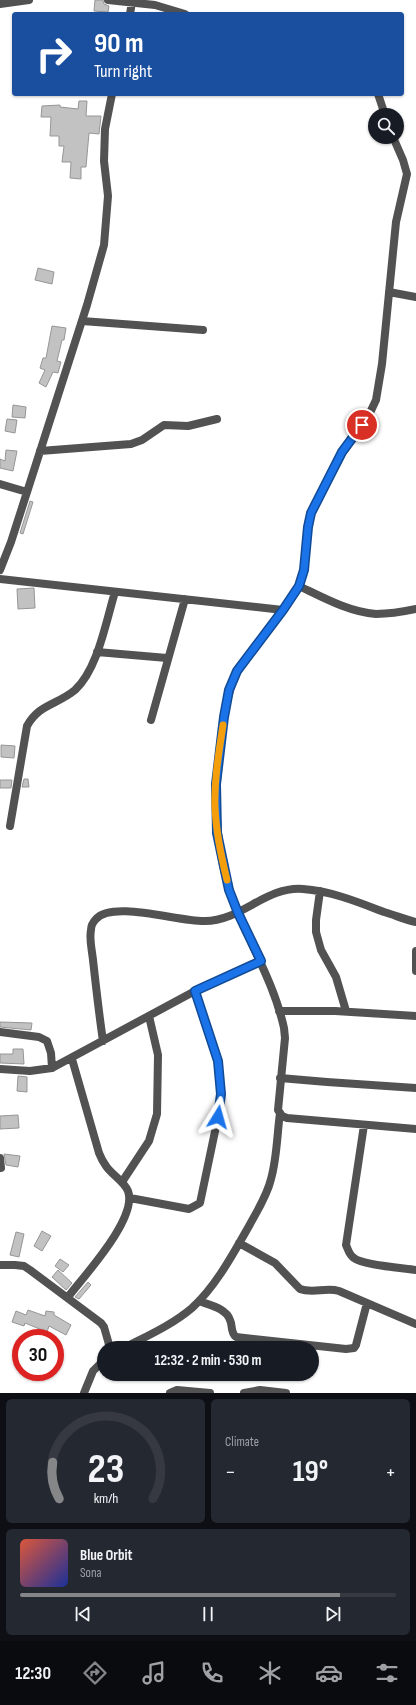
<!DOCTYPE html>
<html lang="en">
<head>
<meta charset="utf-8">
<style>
  :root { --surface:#171b24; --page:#242831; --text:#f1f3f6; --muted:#9ea1a6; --line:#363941; --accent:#858687 }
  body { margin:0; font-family:"Sofia Sans Condensed",sans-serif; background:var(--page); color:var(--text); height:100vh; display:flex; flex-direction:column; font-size:15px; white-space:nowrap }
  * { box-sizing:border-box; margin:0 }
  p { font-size:13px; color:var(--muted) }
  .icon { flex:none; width:22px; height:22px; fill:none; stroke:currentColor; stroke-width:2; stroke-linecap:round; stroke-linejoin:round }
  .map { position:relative; height:1393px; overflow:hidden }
  .details { display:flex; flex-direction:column; gap:6px; padding:6px; background:#0d0f14; flex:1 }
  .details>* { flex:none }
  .banner { position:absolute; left:12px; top:12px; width:392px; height:84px; border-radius:4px; box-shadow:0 1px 3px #0004; background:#1a4fa0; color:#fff; overflow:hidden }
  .controls { position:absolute; left:368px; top:108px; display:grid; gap:8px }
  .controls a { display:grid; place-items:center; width:36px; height:36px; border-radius:50%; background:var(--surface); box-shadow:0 1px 3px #0004; font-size:20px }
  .speed { position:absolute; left:12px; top:1329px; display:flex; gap:8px; font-size:20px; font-weight:700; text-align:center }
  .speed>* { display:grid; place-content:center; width:52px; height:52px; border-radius:50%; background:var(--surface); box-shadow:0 1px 3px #0004; line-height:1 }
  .speed .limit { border:6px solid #d22; background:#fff; color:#111 }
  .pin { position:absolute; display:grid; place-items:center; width:34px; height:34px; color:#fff; margin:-17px; border:2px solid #fff; border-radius:50%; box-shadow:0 1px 4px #0007 }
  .me { position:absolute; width:44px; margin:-22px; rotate:8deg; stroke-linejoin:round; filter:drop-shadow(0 0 3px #0008) }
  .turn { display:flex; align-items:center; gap:14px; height:84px; padding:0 16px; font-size:18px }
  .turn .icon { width:52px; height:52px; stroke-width:2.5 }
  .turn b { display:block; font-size:28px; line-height:34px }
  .big { font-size:30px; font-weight:700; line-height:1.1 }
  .details .tile { flex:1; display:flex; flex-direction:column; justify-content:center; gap:6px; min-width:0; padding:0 14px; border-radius:6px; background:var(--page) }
  .details .dial { align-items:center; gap:0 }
  .dial svg { height:104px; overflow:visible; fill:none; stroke:var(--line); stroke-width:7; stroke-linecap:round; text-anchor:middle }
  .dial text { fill:var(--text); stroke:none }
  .song { display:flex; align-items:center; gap:12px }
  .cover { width:48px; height:48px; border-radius:6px; background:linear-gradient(135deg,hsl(10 70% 55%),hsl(230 70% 35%)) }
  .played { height:4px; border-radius:2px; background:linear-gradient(90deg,var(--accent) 85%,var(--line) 85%) }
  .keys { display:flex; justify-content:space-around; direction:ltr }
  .heat { display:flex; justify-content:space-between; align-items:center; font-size:22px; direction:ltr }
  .details .tiles { flex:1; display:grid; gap:6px; grid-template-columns:1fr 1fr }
  .tile:last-child { grid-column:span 2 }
  .trip { position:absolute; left:97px; top:1341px; width:222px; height:40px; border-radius:20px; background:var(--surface); box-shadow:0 1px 3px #0004; font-weight:700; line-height:40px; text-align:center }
  .tab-bar { display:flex; height:64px; justify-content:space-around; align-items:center; background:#090b0e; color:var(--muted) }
  .tab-bar .icon { width:28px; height:28px }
  .tab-bar .current { color:var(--accent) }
  .tab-bar b { font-size:18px; color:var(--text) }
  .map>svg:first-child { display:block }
  .building { fill:#c2c2c2; stroke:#969696 }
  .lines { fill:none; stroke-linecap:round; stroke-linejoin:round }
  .minor { stroke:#525252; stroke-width:8 }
  .route-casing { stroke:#114b97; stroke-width:10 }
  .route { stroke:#1a73e8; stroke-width:7 }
  .slow { stroke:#f59e0b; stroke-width:7 }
</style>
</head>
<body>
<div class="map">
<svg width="416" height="1393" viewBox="0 0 416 1393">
  <rect width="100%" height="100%" fill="#fff"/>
  <!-- building -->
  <path class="building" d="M 95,0 L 103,0 L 104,4 L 109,6 L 108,12 L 94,11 Z
    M 79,101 L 87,101 L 86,116 L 101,116 L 99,134 L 89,133 L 86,167 L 81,167 L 81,179 L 70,178 L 71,162 L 62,162 L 64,146 L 59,146 L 59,136 L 50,136 L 51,117 L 41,117 L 42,106 L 60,105 L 60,107 L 78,109 Z
    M 38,268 L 54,272 L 52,284 L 35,280 Z
    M 52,326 L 66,328 L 64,340 L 62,340 L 57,361 L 61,362 L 58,373 L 53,372 L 46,387 L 39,383 L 45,370 L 40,368 L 43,358 L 46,358 Z
    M 13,405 L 26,407 L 25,418 L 12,417 Z
    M 7,419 L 17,420 L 15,433 L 5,431 Z
    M 6,450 L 17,451 L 13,471 L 0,468 L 0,459 L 5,461 Z
    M 30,501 L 33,502 L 23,534 L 20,533 Z
    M 34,588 L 35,608 L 18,609 L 17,589 Z
    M 1,745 L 15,746 L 14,758 L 1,757 Z
    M 24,779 L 28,779 L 29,787 L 22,787 Z
    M 0,780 L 12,780 L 11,788 L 0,788 Z
    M 0,1022 L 32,1023 L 31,1030 L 0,1027 Z
    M 13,1049 L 23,1049 L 24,1064 L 0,1063 L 0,1054 L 13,1054 Z
    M 18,1076 L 27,1077 L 27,1092 L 17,1091 Z
    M 18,1115 L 19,1128 L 0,1129 L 0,1116 Z
    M 4,1154 L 20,1156 L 18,1167 L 6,1165 Z
    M 42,1231 L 51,1236 L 42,1251 L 34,1246 Z
    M 16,1232 L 24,1234 L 19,1257 L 10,1255 Z
    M 60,1259 L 69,1265 L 63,1272 L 55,1266 Z
    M 58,1270 L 72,1283 L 66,1290 L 52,1277 Z
    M 88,1282 L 91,1285 L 79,1299 L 75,1297 Z
    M 28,1310 L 45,1316 L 46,1311 L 54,1312 L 54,1315 L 71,1325 L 66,1335 L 49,1326 L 47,1332 L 25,1323 L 24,1326 L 12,1322 L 16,1311 L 26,1315 Z"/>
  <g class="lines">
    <!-- minor -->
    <path class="minor" d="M 108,0 L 155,5 L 185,14
      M 0,4 L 29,0
      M 130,14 L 132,2
      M 378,94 L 385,115
      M 393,137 L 403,160 L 407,174 L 396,222 L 382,364 L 376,400 L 368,417 L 343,452 L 311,513 L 308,527 L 304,570 L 299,586 L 287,604 L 237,671 C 227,693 224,716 221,739 C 213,799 214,856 238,913 C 254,951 275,987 284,1028 L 285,1038 L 278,1110 L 282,1116 L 287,1118 L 416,1129
      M 389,292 L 416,297
      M 82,321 L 203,330
      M 40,451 L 131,444 L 142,440 L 164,425 L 188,426 L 217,419
      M 0,484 L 27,492
      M 0,570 L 11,542 L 87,305 L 104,245 L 108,196 L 104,161 L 105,129 L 112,94
      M 0,579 L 283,610
      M 299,586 C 322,597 349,612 376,614 C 389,614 402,612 416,609
      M 97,652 L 167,658
      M 151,720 L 185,599
      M 10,826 L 27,726 C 39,704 57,705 75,690 C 98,669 106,621 115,592
      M 320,891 L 316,920 L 316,932 L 321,950 L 336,977 L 346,1011
      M 416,951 L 416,971
      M 279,1011 L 335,1011 L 416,1016
      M 0,1032 L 39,1037 L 47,1041 L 51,1053 L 52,1068
      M 103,1041 C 99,1014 96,987 93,960 C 92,950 89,939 91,930 C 91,926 93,922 96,919 C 113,900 179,922 205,921 C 241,921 266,886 303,889 C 331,891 358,902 384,912 C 395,915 405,920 416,922
      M 0,1069 L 30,1071 L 52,1068 L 195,991 L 261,961
      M 280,1078 L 327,1082 L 416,1088
      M 364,1125 L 346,1245 C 348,1249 349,1255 354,1258 C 362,1265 403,1268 416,1270
      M 0,1158 L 1,1168
      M 122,1182 L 149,1141 L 157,1114 L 158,1055 L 149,1016
      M 130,1198 L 189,1209 L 200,1203 L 218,1117 L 221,1094 L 218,1061 L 195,991
      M 239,1243 L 275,1263 L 300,1289 C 313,1294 326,1287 339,1291 L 416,1324
      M 0,1265 L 15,1265 L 24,1266 L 30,1270 L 101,1323 L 104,1327 L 110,1348
      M 68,1297 C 84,1276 138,1218 128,1191 C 124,1181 112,1175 106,1166 C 103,1162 101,1158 99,1153 L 72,1059
      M 199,1301 C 209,1305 226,1308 230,1320 C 233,1326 230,1332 236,1337 L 346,1349 L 354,1348 L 356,1345 L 367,1303
      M 124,1348 C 147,1336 172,1325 192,1308 C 216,1286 233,1254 249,1226 C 257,1211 267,1196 271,1179 C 277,1158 277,1135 280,1113
      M 84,1393 L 93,1371 L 104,1360
      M 170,1393 L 177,1390 L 210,1393
      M 244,1393 L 260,1390 L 286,1393"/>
  </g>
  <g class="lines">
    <defs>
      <path id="route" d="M 218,1117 L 221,1094 L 218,1061 L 195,991 L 261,961 L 238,913 L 229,890 L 217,833 L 216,784 L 224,717 L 229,690 L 237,671 L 283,610 L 299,586 L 304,570 L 308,527 L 311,513 L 342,452 L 362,425"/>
    </defs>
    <!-- route casing -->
    <use href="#route" class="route-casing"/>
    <!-- route -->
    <use href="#route" class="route"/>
    <!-- slow -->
    <path class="slow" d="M 223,725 C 219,752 214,780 215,807 C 216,832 221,856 227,880"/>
  </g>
</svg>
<div class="controls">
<a><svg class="icon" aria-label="search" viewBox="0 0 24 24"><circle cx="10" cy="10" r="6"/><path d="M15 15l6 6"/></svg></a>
</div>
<div class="speed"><div class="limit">30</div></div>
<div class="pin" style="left:362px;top:425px;background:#d93025"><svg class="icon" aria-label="arrive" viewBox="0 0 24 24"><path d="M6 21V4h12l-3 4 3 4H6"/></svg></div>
<svg class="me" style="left:218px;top:1117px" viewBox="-20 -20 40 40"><path d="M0-17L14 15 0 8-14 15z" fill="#1a73e8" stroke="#fff" stroke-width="4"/></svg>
<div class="trip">12:32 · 2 min · 530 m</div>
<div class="banner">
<div class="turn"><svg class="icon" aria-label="right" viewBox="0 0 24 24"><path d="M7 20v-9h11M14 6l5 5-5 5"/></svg><div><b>90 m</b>Turn right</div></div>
</div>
</div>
<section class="details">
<div class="tiles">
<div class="tile dial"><svg viewBox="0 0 100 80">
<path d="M14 69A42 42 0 1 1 86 69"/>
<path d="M14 69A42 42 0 0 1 9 41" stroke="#858687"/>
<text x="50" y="56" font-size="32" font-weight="700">23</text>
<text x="50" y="72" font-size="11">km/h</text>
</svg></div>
<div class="tile"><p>Climate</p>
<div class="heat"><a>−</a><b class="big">19°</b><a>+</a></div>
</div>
<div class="tile">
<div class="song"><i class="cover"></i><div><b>Blue Orbit</b><p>Sona</p></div></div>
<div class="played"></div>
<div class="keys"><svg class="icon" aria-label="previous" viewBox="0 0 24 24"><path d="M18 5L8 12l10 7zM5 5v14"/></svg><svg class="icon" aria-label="pause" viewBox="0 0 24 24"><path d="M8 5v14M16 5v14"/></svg><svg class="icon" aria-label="next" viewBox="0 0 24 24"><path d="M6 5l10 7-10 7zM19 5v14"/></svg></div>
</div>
</div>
</section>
<nav class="tab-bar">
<b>12:30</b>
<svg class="icon current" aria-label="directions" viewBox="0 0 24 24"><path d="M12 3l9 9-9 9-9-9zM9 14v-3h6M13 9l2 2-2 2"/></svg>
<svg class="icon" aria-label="music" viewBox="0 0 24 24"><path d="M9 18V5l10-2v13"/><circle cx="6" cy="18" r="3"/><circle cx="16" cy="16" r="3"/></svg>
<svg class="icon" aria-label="phone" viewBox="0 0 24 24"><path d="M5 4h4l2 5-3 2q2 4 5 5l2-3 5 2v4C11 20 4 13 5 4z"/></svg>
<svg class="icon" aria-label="climate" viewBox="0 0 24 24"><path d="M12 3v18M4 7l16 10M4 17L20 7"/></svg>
<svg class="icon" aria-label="car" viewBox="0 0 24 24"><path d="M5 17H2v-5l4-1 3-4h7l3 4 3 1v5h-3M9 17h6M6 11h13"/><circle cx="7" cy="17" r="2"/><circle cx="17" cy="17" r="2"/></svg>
<svg class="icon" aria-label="filters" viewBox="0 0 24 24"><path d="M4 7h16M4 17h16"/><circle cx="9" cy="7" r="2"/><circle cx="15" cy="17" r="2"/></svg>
</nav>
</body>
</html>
